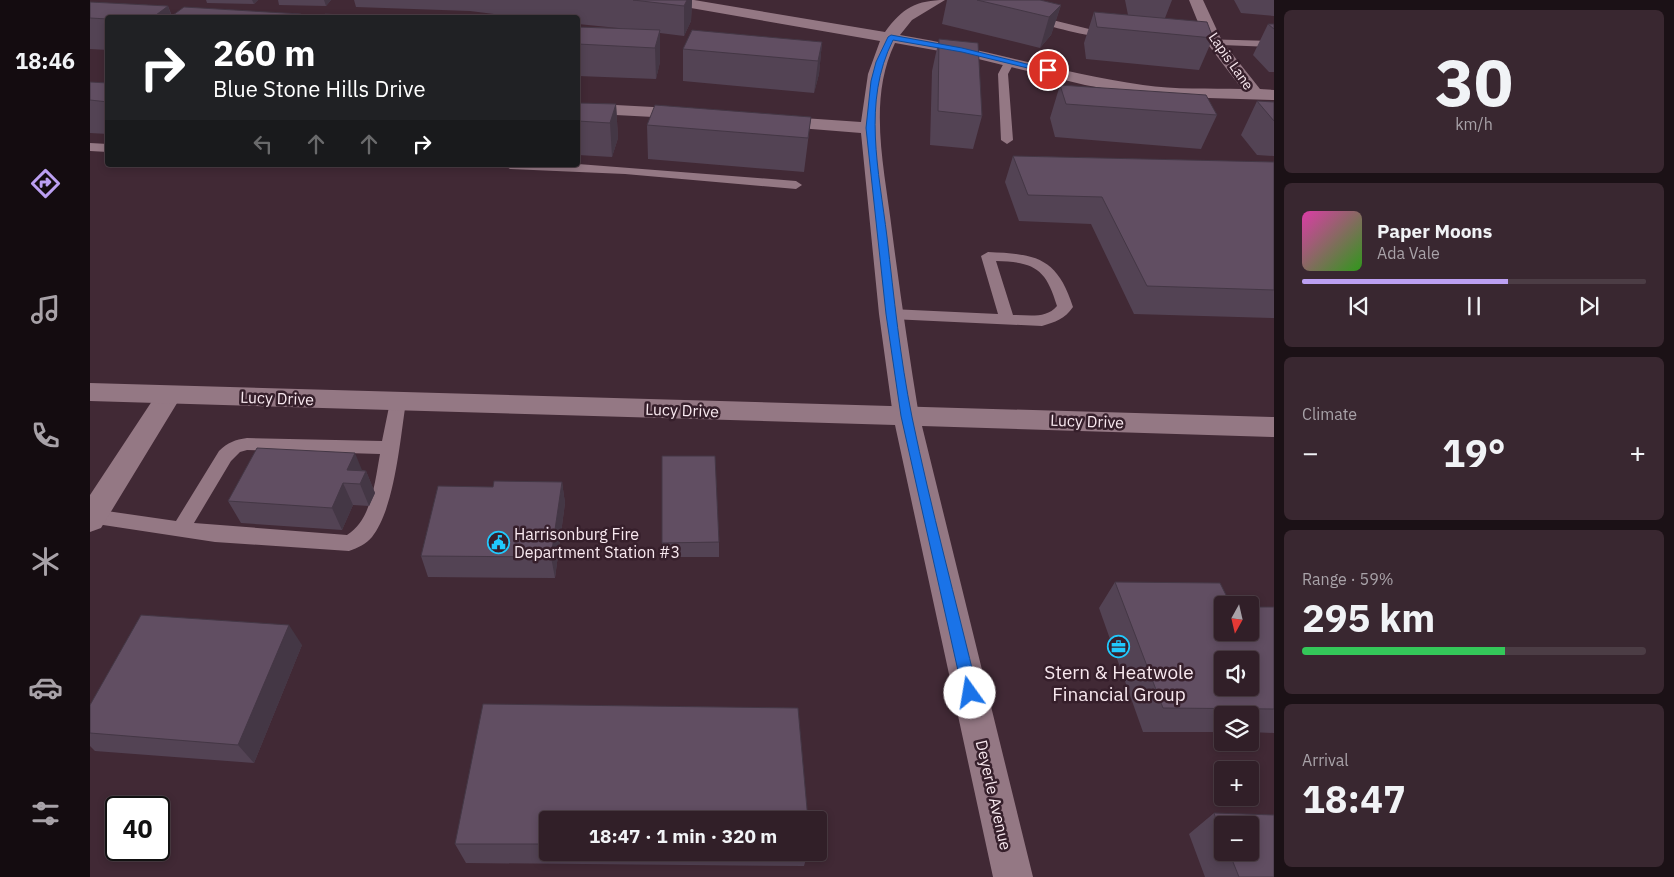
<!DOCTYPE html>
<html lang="en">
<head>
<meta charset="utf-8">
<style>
  :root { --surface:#311f28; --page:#392730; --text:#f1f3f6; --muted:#a8a2a8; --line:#4c3d45; --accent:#bca0f2 }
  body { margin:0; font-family:"IBM Plex Sans",sans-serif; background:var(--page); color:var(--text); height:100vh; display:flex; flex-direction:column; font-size:19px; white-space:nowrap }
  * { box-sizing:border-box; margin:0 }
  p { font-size:16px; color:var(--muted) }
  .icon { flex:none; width:28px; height:28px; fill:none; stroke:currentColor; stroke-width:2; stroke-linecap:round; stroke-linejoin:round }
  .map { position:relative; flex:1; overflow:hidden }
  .sheet { display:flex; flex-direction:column; gap:10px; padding:10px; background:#1b1116; width:400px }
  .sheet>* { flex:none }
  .top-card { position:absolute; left:15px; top:15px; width:475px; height:152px; border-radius:5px; box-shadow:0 2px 8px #0003,0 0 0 1px var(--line); background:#202124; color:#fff; overflow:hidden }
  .needle { width:32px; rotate:188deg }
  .buttons { position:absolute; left:1124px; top:596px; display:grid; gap:10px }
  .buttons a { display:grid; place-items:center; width:45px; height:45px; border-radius:5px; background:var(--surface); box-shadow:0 2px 8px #0003,0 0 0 1px var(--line); font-size:25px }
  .speed { position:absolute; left:15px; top:796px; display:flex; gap:10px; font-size:25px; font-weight:700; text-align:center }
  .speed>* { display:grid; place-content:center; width:65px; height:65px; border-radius:50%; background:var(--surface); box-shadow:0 2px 8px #0003,0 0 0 1px var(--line); line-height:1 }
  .speed .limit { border:2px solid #111; border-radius:8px; background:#fff; color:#111 }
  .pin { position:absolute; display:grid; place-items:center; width:42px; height:42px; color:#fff; margin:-21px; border:2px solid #fff; border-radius:50%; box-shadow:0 1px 5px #0007 }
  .me { position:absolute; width:55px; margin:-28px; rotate:347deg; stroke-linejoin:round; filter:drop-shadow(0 0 4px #0008) }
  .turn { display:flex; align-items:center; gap:18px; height:105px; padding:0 25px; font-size:22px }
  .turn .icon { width:65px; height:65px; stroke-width:2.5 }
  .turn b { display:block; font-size:35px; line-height:42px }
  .lanes { display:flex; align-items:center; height:48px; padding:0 25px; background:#0003; justify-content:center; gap:25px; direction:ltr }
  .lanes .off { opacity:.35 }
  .big { font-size:38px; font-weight:700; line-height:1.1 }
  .sheet .tile { flex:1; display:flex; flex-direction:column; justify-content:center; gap:8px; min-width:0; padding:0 18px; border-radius:8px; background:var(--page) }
  .sheet .dial { align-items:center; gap:0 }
  .dial b { font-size:65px; line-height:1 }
  .song { display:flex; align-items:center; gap:15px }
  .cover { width:60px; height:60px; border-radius:8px; background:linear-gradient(135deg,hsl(320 70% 55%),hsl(110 70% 35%)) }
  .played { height:5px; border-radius:2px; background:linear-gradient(90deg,var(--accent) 60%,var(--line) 60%) }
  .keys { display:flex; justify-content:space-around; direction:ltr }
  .heat { display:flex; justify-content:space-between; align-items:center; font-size:28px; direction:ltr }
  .charge { height:8px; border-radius:4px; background:linear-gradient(90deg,#34c759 59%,var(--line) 0) }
  .trip { position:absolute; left:449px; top:811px; width:288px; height:50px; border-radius:5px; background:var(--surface); box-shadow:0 2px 8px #0003,0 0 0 1px var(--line); font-weight:700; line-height:50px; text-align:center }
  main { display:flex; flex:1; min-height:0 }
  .tabs { display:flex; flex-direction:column; width:90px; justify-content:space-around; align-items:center; background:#140c10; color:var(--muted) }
  .tabs .icon { width:35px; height:35px }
  .tabs .current { color:var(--accent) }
  .tabs b { font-size:22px; color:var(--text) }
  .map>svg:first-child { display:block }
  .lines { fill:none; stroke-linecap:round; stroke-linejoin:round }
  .service { fill:#947884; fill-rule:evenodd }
  .minor { fill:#947884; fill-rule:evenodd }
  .tertiary { fill:#947884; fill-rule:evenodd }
  .wall { fill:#534354; fill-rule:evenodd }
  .shaded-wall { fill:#443745 }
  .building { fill:#614e62; stroke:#443745; fill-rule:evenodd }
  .route { fill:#1a73e8; stroke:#114b97 }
  .labels { text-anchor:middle; stroke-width:5; stroke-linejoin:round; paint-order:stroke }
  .far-street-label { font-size:14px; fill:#f8e8ef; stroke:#361f2b }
  .street-label { font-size:16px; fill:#f8e8ef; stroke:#361f2b }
  .poi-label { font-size:16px; fill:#f8e8ef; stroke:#361f2b; text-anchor:start }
  .near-poi-label { font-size:19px; fill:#f8e8ef; stroke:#361f2b }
</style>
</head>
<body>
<main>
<nav class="tabs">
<b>18:46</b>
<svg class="icon current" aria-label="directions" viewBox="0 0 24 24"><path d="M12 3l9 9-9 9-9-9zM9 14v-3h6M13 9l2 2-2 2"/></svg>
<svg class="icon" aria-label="music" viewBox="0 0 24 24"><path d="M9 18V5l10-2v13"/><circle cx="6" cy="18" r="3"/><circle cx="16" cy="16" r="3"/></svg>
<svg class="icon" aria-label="phone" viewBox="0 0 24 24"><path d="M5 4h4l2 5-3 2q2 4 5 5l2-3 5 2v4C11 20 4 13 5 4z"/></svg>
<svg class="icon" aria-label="climate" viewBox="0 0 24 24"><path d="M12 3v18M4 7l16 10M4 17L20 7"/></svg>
<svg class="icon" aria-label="car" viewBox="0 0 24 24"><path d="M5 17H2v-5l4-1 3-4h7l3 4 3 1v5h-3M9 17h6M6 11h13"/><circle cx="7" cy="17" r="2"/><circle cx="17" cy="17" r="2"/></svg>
<svg class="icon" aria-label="filters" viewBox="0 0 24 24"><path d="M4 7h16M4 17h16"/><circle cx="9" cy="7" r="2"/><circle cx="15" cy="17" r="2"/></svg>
</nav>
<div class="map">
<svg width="1184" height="877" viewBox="0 0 1184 877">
  <rect width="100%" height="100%" fill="#412935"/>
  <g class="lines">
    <!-- service -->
    <path class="service" d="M 942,15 L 999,29 L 1021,31 L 1026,34 C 1015,44 954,24 939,20 L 937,18 Z
      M 1110,39 L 1184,41 L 1184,47 L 1106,44 L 1106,40 Z
      M 920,58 L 925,61 L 918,74 L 923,140 L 917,144 L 911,140 L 908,74 L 916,59 Z
      M 0,143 L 18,144 L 18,152 L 0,151 Z
      M 488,164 L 706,181 L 712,185 L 706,189 L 535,174 L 420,169 L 414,165 Z
      M 898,252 C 946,254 967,257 983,307 C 975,319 965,322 952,326 L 801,319 L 793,314 L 801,309 L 908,314 L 891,256 ZM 906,261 C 945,262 956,269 967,306 C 956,319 939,315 923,315 Z
      M 308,396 L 314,398 L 316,402 C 310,439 305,508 282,537 C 276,544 268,548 259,551 L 125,542 L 0,523 L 0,509 L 3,509 L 86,521 L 129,451 C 138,442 145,440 157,438 L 292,441 L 300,402 L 302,398 ZM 157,450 L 290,454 C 285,480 282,520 257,535 L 104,523 L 141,461 L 150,452 Z"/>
    <!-- minor -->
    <path class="minor" d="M 571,0 L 604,0 L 795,32 C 812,8 827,0 855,0 L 822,20 L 810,35 C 891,48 971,73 1053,85 C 1085,90 1119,88 1152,89 L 1116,42 L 1099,0 L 1113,0 L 1132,41 L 1170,89 L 1184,90 L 1184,100 L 1055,96 L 995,85 L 872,55 L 805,43 C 777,101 795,170 802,231 C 810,293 819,354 829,416 L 825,423 L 816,426 L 807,423 L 803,416 L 789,314 L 771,133 L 684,126 L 678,125 L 675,121 L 678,117 L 684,116 L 771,122 L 778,74 L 790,41 L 578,4 Z
      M 488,103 L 601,109 L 607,110 L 610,114 L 607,118 L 601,119 L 488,113 Z
      M 79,386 L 88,389 L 92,395 L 11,528 L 0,532 L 0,495 L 70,389 Z"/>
    <!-- tertiary -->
    <path class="tertiary" d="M 0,383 L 1184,417 L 1184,437 L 832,426 L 943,877 L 903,877 L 805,425 L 0,401 Z"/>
  </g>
  <!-- wall -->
  <path class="wall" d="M 116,0 L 168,0 L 164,4 L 117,3 Z
    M 188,0 L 241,0 L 236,6 L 189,5 Z
    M 264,0 L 602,0 L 601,21 L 594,36 L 570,33 L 570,62 L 566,79 L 488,76 L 488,27 L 528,28 L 488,24 L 488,18 L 436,18 L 380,11 L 266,7 Z
    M 857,0 L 950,0 L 971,5 L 961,35 L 950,48 L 852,24 Z
    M 1035,0 L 1082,0 L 1075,18 L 1123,38 L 1109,70 L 996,59 L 994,43 L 1004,12 L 1038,15 Z
    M 1144,0 L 1184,0 L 1184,16 L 1151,13 Z
    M 0,2 L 78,6 L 82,16 L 211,14 L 18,18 L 18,50 L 0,49 Z
    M 1178,24 L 1184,24 L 1184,72 L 1179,72 L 1163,55 Z
    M 849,39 L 892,116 L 883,149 L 840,145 L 842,71 Z
    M 732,42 L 729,74 L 724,93 L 593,81 L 593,49 Z
    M 0,82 L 18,83 L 18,134 L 0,133 Z
    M 970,85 L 1127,115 L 1111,149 L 965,137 L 960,118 Z
    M 1167,101 L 1184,102 L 1184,156 L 1167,155 L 1151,135 Z
    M 488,103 L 526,104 L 528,138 L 522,157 L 488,155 Z
    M 721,117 L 714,172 L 558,159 L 557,125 Z
    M 923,156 L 1184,162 L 1184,318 L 1044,314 L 1001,224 L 929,221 L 915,182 Z
    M 272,470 L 276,471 L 285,493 L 279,506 L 263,505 L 252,530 L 151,523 L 138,501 Z
    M 472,482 L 475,503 L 465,578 L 338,577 L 331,556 L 403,487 Z
    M 629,542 L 629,557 L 573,557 L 572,543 Z
    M 1025,582 L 1132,632 L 1184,607 L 1184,733 L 1160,732 L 1160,715 L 1132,715 L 1132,732 L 1053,732 L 1009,608 Z
    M 212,645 L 164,763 L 5,751 L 0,746 L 0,705 Z
    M 1124,813 L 1184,877 L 1115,877 L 1099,834 ZM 1132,825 L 1160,852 L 1132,852 Z
    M 458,820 L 458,852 L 718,852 L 714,866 L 376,863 L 365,844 Z"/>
  <!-- shaded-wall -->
  <path class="shaded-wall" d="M 162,0 L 168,0 L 164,4 Z
    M 234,0 L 241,0 L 236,6 Z
    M 597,0 L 602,0 L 601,21 L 594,36 L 594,6 Z
    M 971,5 L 961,35 L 950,48 L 959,17 Z
    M 78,6 L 82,18 L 62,18 Z
    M 211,14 L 212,18 L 207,18 Z
    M 570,30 L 570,62 L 566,79 L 565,48 Z
    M 732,42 L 729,74 L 724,93 L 728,61 Z
    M 526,104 L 528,138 L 522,157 L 520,123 Z
    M 265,453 L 274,475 L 257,470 Z
    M 276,471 L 285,493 L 279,506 L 270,484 Z
    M 472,482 L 475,503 L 465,578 L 461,557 Z
    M 253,483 L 263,505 L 252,530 L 242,508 Z
    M 199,625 L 212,645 L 164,763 L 148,745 Z"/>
  <!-- building -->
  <path class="building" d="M 543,0 L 597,0 L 594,6 Z
    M 887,0 L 950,0 L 971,5 L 959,17 Z
    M 0,2 L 78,6 L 62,18 L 18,18 L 18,19 L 0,18 Z
    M 94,7 L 211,14 L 207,18 L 79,18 Z
    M 1004,12 L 1117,22 L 1123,38 L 1007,27 Z
    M 235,14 L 303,18 L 233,18 Z
    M 1178,24 L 1184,24 L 1184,29 Z
    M 488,27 L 570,30 L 565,48 L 488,44 Z
    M 602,30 L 732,42 L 728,61 L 593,49 Z
    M 849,39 L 888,43 L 892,116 L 848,111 Z
    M 0,82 L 18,83 L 18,102 L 0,100 Z
    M 970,85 L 1116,95 L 1127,115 L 976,104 Z
    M 1167,101 L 1184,102 L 1184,121 Z
    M 488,103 L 526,104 L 520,123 L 488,121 Z
    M 565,105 L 721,117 L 718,138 L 557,125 Z
    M 923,156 L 1184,162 L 1184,290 L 1057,286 L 1012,197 L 938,195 Z
    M 167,448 L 265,453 L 257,470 L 276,471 L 270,484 L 253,483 L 242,508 L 138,501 Z
    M 572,456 L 625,456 L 629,542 L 572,543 Z
    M 404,481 L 472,482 L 461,557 L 331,556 L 348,486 L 403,487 Z
    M 1025,582 L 1130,583 L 1141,605 L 1132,605 L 1132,632 L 1160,632 L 1160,607 L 1184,607 L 1184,709 L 1073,708 ZM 1132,660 L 1160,660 L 1160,688 L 1132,688 Z
    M 51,615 L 199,625 L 148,745 L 0,733 L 0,705 Z
    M 393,704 L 708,708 L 718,820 L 458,820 L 458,844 L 365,844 Z
    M 1124,813 L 1184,815 L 1184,877 L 1149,877 L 1139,852 L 1160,852 L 1160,825 L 1132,825 L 1132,836 Z"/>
  <!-- route -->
  <path class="route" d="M 801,35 L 872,48 L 961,70 L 958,73 L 872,52 L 803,40 C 772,102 789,171 797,237 C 804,297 810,358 822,417 C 841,509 866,601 888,693 L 886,698 L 880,700 L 875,698 L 873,693 L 811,416 L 796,314 L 776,128 L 781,81 L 786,62 L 798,37 Z"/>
  <!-- icons -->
  <defs>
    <symbol id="civic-ring" viewBox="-11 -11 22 22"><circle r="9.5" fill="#361f2b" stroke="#20c9fd" stroke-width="1.5"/><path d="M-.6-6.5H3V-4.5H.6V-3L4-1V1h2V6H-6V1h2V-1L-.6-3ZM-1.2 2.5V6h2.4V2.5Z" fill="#20c9fd"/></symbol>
    <symbol id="office-ring" viewBox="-11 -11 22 22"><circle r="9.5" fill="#361f2b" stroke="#20c9fd" stroke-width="1.5"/><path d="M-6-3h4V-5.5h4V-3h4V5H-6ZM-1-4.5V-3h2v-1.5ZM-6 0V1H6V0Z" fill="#20c9fd"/></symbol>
  </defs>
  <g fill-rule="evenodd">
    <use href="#civic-ring" x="396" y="530" width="25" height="25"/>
    <use href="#office-ring" x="1016" y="634" width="25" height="25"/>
  </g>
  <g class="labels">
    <!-- far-street labels -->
    <g class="far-street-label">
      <text transform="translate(1141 61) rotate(55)" y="5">Lapis Lane</text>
    </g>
    <!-- street labels -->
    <g class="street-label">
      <text transform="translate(187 398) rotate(2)" y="6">Lucy Drive</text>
      <text transform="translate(592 410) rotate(2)" y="6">Lucy Drive</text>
      <text transform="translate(997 421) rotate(2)" y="6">Lucy Drive</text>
      <text transform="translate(904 795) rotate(77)" y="6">Deyerle Avenue</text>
    </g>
    <!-- poi labels -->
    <g class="poi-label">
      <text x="424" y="540">Harrisonburg Fire<tspan x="424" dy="18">Department Station #3</tspan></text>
    </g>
    <!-- near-poi labels -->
    <g class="near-poi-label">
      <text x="1029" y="679">Stern &amp; Heatwole<tspan x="1029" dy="22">Financial Group</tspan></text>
    </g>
  </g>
</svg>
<div class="buttons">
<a><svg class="needle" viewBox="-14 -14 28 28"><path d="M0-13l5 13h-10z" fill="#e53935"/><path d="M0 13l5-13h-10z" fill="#a8a2a8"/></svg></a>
<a><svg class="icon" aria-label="sound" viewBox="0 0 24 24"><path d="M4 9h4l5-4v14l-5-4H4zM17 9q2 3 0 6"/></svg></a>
<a><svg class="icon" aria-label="layers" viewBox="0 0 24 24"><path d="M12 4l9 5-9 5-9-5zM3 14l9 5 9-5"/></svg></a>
<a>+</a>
<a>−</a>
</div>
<div class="speed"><div class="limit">40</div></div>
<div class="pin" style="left:958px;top:70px;background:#d93025"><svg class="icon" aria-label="arrive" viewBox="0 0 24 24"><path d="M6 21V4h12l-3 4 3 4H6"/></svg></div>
<svg class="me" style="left:880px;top:693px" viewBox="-20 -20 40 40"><circle r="19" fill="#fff"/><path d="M0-13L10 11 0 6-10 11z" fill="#1a73e8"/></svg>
<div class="trip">18:47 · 1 min · 320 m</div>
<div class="top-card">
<div class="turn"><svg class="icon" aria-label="right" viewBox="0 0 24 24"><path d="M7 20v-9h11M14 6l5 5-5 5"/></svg><div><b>260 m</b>Blue Stone Hills Drive</div></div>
<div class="lanes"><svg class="icon off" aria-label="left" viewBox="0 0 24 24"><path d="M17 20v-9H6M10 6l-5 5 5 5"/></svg><svg class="icon off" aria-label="ahead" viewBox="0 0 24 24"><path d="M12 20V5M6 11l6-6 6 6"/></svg><svg class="icon off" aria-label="ahead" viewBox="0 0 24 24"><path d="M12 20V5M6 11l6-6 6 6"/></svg><svg class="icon" aria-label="right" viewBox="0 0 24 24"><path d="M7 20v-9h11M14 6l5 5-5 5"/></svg></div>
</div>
</div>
<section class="sheet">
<div class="tile dial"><b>30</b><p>km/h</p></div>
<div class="tile">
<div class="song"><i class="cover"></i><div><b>Paper Moons</b><p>Ada Vale</p></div></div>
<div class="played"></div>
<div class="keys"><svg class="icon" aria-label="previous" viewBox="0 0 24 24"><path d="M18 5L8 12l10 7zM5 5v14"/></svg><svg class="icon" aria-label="pause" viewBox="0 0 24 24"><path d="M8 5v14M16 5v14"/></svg><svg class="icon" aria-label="next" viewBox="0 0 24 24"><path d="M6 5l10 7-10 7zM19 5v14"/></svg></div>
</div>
<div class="tile"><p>Climate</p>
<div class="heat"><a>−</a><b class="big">19°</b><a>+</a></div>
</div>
<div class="tile"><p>Range · 59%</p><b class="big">295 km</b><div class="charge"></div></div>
<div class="tile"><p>Arrival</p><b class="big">18:47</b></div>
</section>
</main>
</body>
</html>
